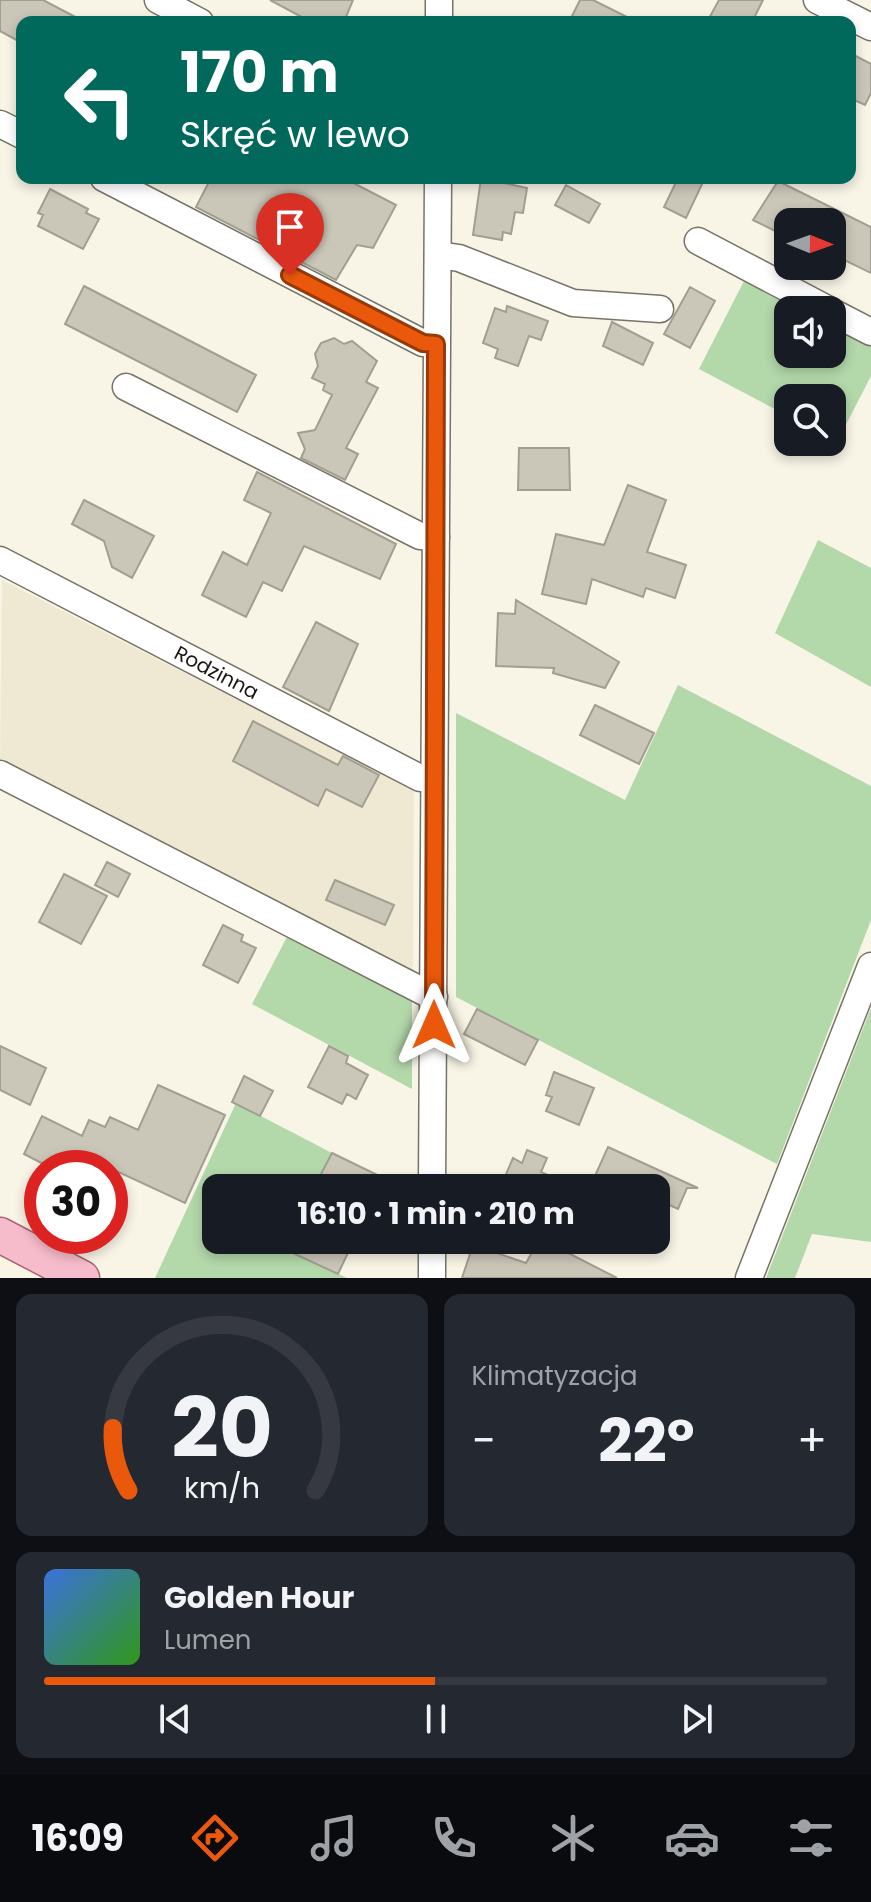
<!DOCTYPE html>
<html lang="pl">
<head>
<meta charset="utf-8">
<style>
  :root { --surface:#171b24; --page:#242831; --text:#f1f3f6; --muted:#9ea1a6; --line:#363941; --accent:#ea580c }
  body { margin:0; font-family:Poppins,sans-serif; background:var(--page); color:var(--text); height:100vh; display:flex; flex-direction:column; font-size:30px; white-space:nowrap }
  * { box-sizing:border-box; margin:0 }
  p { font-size:26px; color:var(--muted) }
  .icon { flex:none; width:44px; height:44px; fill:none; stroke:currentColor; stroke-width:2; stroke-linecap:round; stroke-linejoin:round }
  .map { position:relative; height:1278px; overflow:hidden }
  .drawer { display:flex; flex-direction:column; gap:16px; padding:16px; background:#0d0f14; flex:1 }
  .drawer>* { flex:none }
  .top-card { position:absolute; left:16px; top:16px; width:840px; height:168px; border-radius:16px; box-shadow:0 4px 12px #0003; background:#00695c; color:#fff; overflow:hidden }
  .needle { width:52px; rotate:91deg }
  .fabs { position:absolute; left:774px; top:208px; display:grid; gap:16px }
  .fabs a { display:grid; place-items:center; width:72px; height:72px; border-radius:16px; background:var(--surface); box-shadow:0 4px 12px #0003; font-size:40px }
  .speed { position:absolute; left:24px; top:1150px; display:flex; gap:16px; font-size:40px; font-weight:700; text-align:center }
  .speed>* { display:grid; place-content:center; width:104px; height:104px; border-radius:50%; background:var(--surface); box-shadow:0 4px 12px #0003; line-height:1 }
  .speed .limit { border:12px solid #d22; background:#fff; color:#111 }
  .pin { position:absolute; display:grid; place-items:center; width:68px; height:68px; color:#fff; margin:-82px -34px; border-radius:50% 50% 50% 0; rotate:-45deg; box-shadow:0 0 8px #0007 }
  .pin .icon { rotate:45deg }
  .me { position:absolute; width:88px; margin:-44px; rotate:0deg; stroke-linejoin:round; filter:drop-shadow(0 0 6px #0008) }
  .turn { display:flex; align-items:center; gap:28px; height:168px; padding:0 32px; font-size:36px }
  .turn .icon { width:104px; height:104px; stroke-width:2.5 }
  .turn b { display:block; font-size:56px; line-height:68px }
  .big { font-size:60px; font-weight:700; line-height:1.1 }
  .drawer .tile { flex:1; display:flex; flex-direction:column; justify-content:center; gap:12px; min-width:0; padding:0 28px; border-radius:16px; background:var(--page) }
  .drawer .dial { align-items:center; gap:0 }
  .dial svg { height:208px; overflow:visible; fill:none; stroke:var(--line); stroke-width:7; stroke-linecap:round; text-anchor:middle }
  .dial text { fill:var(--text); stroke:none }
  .song { display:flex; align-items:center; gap:24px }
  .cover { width:96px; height:96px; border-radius:12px; background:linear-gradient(135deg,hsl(220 70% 55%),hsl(110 70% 35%)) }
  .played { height:8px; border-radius:4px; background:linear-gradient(90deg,var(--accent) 50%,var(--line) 50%) }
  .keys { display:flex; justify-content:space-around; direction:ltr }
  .heat { display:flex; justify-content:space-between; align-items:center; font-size:44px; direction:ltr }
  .drawer .tiles { flex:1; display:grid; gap:16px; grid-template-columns:1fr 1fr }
  .tile:last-child { grid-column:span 2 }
  .trip { position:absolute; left:202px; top:1174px; width:468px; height:80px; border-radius:16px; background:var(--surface); box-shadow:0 4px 12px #0003; font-weight:700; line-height:80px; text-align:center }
  .tab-bar { display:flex; height:128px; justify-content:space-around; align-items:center; background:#090b0e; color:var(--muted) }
  .tab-bar .icon { width:56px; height:56px }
  .tab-bar .on { color:var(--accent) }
  .tab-bar b { font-size:36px; color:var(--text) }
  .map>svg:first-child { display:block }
  .built { fill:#efe9d3 }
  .green { fill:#b3d8aa }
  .building { fill:#cac6b8; stroke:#a29e91; stroke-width:2 }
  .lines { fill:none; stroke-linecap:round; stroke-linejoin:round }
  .minor-casing { stroke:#777366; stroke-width:29 }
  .major-casing { stroke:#a66674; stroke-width:37 }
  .minor { stroke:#fff; stroke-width:26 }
  .major { stroke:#f7bccb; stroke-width:34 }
  .route-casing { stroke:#983908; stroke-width:20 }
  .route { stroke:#ea580c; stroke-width:14 }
  .labels { text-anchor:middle; stroke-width:6; stroke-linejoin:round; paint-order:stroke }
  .street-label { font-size:20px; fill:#181712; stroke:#f8f4e6 }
</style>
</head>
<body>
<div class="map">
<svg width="871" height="1278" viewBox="0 0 871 1278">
  <rect width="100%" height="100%" fill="#f8f4e6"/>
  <!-- built -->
  <path class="built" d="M 2,580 L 414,790 L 413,975 L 0,763 Z"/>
  <!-- green -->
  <path class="green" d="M 745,279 L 804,310 L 788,310 L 788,354 L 832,354 L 832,324 L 871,345 L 871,376 L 837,442 L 832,439 L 832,398 L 788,398 L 788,416 L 699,369 Z
    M 818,540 L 871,568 L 871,687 L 775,633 Z
    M 678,685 L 871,786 L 871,920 L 777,1164 L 456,997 L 456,713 L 625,800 Z
    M 289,933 L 412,998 L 412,1089 L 252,1004 Z
    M 871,1008 L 871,1242 L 812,1234 L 795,1278 L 766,1278 Z
    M 236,1103 L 332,1153 L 314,1188 L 216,1188 L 216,1240 L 289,1240 L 285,1249 L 347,1278 L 155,1278 Z"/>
  <!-- building -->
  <path class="building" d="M 0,0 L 43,0 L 85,22 L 22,22 L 22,43 L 0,31 Z
    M 270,0 L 353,0 L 344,22 L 311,22 Z
    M 580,0 L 593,0 L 637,22 L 569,22 Z
    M 719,0 L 763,0 L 752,22 L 707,22 Z
    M 850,53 L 871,64 L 871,93 L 865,105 L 850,98 Z
    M 211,178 L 344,178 L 396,205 L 373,248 L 357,245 L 336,280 L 196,207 Z
    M 481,178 L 527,188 L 523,213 L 515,212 L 511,234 L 503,232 L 502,240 L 473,235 Z
    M 678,178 L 705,178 L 686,218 L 664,207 Z
    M 778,181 L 871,227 L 871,273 L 832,254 L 832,222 L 788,222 L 785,236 L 753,220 Z
    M 566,185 L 600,204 L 589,223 L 555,205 Z
    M 50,189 L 88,209 L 86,213 L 99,219 L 83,249 L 38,226 L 43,215 L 38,213 Z
    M 84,286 L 256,375 L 237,412 L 65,324 Z
    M 690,287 L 715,301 L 690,348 L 664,334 Z
    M 507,306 L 548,321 L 541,340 L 529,336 L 518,366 L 495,358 L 498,349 L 483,343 L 495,308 L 506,312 Z
    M 612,322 L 653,343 L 643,365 L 603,346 Z
    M 334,338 L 344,344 L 352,341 L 377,361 L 366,382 L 378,388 L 346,448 L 358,454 L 345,480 L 301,458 L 305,449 L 298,433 L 315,430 L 332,395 L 323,390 L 325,384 L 312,378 L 318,366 L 315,354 L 321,343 Z
    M 519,448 L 569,448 L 570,490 L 518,490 Z
    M 257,472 L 396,544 L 380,579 L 304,546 L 282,591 L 263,582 L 246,617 L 202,595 L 223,552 L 247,565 L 271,513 L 244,500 Z
    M 628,485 L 666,500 L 647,552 L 686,565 L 675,598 L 646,588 L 643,597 L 592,579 L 586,604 L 542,594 L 556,534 L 604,545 Z
    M 84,500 L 154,536 L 132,578 L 112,567 L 104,541 L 72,524 Z
    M 516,600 L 619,662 L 605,688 L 553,673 L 554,668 L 496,666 L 498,613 L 515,614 Z
    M 316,622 L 358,644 L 329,711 L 283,687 Z
    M 595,705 L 654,733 L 639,764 L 580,735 Z
    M 253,721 L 338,765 L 343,756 L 379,775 L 362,807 L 326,789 L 318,806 L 233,761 Z
    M 107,862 L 130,874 L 118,897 L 95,885 Z
    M 64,874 L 107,896 L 81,944 L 39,922 Z
    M 335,880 L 394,905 L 385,925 L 326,900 Z
    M 223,925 L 243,935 L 241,941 L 256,948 L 238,983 L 203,965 Z
    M 477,1009 L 538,1040 L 525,1065 L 464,1034 Z
    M 0,1046 L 46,1068 L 30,1105 L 0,1090 Z
    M 329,1046 L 348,1056 L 346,1063 L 368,1075 L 356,1099 L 347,1094 L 342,1104 L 308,1087 Z
    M 554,1072 L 594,1088 L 579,1125 L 546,1111 L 552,1097 L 546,1095 Z
    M 244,1076 L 273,1091 L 260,1116 L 232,1102 Z
    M 158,1085 L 225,1115 L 185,1203 L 110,1168 L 51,1168 L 24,1154 L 42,1116 L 82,1136 L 89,1120 L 105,1127 L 110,1117 L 138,1130 Z
    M 608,1147 L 689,1184 L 698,1188 L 687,1188 L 678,1209 L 656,1199 L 656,1188 L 615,1188 L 594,1178 Z
    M 527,1150 L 547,1158 L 541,1172 L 577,1188 L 500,1188 L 513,1158 L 522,1163 Z
    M 332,1153 L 404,1188 L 349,1188 L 321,1174 Z
    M 265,1240 L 354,1240 L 338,1274 Z
    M 539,1240 L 543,1240 L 617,1278 L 462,1278 L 473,1245 L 526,1263 Z"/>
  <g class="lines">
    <defs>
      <g id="minor">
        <path d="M 158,0 L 200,22"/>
        <path d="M 817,0 L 871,27"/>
        <path d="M 439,22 L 439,0"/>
        <path d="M 0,124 L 22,135"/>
        <path d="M 104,178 L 423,343 L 436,344"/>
        <path d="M 698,241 L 829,310"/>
        <path d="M 438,255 L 459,258 L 573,303 L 660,309"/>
        <path d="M 832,312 L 871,332"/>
        <path d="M 126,387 L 420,536 L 436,537"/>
        <path id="s1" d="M 0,560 L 420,778 L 433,778"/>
        <path d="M 0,774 L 434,997"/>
        <path d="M 432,1188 L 438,178"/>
        <path d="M 432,1278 L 432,1240"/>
        <path d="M 749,1278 L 871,966"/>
      </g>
      <path id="major" d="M 0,1235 L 82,1278"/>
    </defs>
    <!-- minor casing -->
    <use href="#minor" class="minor-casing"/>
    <!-- major casing -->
    <use href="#major" class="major-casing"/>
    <!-- minor -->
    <use href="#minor" class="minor"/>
    <!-- major -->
    <use href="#major" class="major"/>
  </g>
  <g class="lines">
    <defs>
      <path id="route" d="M 290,275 L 423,343 L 436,344 L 434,1025"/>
    </defs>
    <!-- route casing -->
    <use href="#route" class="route-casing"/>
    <!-- route -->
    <use href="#route" class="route"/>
  </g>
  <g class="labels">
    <!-- street labels -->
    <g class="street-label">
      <text dy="7" stroke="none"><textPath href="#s1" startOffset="244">Rodzinna</textPath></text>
    </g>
  </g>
</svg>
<div class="fabs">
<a><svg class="needle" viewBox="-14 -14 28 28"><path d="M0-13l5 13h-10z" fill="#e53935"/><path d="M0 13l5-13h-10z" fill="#9ea1a6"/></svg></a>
<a><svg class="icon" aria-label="sound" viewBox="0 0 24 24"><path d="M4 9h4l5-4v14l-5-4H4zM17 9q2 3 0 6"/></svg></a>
<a><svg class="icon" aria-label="search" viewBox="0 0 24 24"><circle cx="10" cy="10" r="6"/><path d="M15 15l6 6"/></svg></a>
</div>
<div class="speed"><div class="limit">30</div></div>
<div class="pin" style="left:290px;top:275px;background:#d93025"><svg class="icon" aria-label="arrive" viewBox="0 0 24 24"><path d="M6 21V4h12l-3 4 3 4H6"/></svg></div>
<svg class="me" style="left:434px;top:1025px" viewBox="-20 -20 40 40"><path d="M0-17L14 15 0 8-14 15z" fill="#ea580c" stroke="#fff" stroke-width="4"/></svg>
<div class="trip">16:10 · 1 min · 210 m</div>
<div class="top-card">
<div class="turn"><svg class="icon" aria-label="left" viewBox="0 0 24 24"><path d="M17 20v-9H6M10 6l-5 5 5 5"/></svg><div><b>170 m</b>Skręć w lewo</div></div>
</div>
</div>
<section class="drawer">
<div class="tiles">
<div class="tile dial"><svg viewBox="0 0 100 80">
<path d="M14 69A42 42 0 1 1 86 69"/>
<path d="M14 69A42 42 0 0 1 8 45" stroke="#ea580c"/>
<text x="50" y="56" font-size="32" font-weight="700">20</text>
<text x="50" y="72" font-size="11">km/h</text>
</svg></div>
<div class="tile"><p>Klimatyzacja</p>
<div class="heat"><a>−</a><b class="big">22°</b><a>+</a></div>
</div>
<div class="tile">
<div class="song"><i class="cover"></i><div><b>Golden Hour</b><p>Lumen</p></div></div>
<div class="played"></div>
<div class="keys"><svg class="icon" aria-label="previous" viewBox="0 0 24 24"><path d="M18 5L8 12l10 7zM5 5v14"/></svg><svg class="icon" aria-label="pause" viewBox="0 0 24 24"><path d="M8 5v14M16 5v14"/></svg><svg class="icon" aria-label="next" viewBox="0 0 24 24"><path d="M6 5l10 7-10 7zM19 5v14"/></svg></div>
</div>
</div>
</section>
<nav class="tab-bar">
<b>16:09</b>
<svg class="icon on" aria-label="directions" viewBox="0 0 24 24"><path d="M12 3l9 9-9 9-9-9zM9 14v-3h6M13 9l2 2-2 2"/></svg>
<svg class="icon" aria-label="music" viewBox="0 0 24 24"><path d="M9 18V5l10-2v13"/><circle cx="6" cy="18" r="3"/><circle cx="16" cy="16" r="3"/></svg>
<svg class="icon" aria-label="phone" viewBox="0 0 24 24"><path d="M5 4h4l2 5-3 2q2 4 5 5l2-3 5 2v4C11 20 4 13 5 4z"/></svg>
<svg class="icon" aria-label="climate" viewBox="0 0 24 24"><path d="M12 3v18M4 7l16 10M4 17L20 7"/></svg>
<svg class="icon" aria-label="car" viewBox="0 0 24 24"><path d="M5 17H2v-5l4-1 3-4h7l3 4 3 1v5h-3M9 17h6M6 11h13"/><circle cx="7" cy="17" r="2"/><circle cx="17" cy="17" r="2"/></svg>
<svg class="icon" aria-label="filters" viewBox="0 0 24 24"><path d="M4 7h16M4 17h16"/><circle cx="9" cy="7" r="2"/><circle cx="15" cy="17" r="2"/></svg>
</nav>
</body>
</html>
